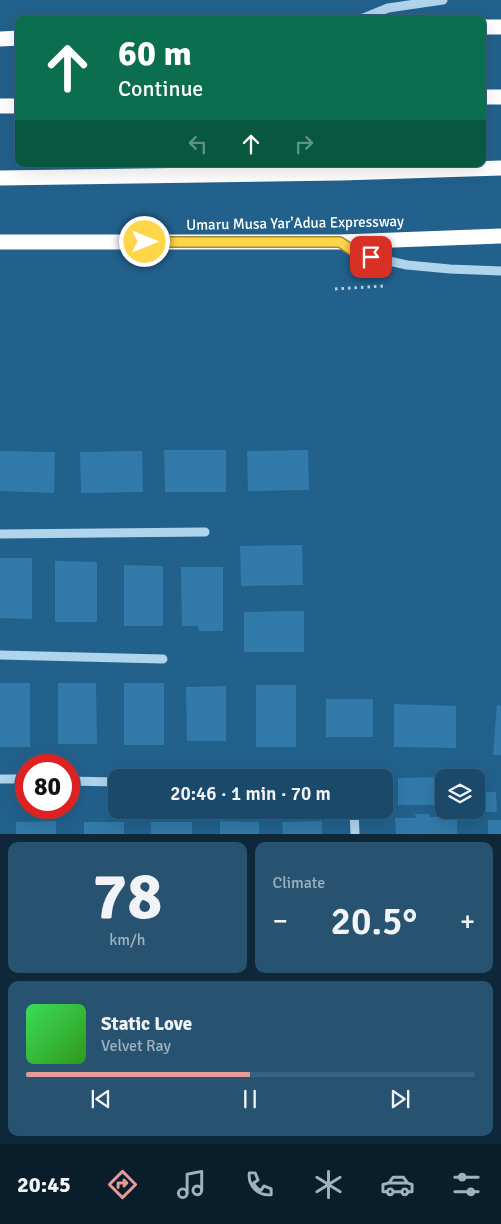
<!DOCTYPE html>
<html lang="en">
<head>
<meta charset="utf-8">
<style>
  :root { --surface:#1a4969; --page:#275371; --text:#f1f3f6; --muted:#9fb2c0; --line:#38617d; --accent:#e69b98 }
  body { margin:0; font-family:Signika,sans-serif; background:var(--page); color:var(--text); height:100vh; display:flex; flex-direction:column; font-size:19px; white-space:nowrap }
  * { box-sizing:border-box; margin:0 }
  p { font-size:16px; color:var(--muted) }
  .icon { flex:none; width:28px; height:28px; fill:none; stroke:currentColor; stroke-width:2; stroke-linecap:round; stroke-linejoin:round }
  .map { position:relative; height:834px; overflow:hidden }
  .details { display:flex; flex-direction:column; gap:8px; padding:8px; background:#0e283a; flex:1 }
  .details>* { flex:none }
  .hud { position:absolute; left:15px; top:15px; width:471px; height:152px; border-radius:10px; box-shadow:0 5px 20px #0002,0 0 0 1px var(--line); background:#0b6e4f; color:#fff; overflow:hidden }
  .fabs { position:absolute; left:435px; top:769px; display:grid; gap:10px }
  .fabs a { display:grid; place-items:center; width:50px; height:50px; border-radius:10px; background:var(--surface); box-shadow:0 5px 20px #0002,0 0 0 1px var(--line); font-size:25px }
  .speed { position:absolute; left:15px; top:754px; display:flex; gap:10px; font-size:25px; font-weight:700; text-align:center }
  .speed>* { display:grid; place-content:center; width:65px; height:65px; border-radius:50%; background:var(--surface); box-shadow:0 5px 20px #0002,0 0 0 1px var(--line); line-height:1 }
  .speed .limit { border:8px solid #d22; background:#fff; color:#111 }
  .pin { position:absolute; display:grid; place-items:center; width:42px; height:42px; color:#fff; margin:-21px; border-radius:10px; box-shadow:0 2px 8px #0006 }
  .me { position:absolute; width:55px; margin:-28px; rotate:90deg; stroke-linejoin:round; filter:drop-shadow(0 0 4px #0008) }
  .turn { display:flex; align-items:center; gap:18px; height:105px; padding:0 20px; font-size:22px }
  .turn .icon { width:65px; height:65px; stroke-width:2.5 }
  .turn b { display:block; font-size:35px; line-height:42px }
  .lanes { display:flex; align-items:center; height:48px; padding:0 20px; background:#0003; justify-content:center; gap:25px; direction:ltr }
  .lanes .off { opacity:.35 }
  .big { font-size:38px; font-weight:600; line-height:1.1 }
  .details .card { flex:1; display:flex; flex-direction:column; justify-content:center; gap:8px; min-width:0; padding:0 18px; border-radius:10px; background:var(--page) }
  .details .dial { align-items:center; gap:0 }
  .dial b { font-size:65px; line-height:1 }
  .song { display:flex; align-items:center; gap:15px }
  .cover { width:60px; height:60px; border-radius:8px; background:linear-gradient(135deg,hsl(130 70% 55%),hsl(110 70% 35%)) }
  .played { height:5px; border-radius:2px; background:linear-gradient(90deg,var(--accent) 50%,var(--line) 50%) }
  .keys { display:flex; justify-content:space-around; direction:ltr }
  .heat { display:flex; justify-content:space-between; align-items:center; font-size:28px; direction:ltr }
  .details .tiles { flex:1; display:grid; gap:8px; grid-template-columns:1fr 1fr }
  .card:last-child { grid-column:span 2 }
  .trip { position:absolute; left:108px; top:769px; width:285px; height:50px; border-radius:10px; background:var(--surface); box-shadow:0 5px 20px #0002,0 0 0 1px var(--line); font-weight:600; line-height:50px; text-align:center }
  .tab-bar { display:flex; height:80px; justify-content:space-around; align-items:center; background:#0a1d2a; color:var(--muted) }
  .tab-bar .icon { width:35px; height:35px }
  .tab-bar .active { color:var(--accent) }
  .tab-bar b { font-size:22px; color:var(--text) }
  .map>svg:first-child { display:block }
  .building { fill:#327aa9 }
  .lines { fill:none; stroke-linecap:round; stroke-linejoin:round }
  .path { stroke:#b0d4eb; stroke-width:3; stroke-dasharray:2.5 4; stroke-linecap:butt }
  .minor { stroke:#b0d4eb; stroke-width:9 }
  .highway { stroke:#fff; stroke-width:15 }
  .route-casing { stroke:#a68a30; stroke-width:12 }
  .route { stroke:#ffd54a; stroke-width:9 }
  .labels { text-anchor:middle; stroke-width:5; stroke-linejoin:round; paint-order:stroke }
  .street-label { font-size:15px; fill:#fff; stroke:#22618c }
</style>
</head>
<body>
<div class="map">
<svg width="501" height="834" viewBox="0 0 501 834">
  <rect width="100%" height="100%" fill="#22618c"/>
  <!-- building -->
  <path class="building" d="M 164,450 L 226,450 L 226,492 L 165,492 Z
    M 308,450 L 309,490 L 248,491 L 247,451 Z
    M 0,451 L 55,452 L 54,493 L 0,491 Z
    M 142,451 L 143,492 L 81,493 L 80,452 Z
    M 302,545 L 303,585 L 241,586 L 240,546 Z
    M 0,558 L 32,558 L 32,619 L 0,618 Z
    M 55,561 L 97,562 L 97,622 L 55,622 Z
    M 124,565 L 163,566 L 163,626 L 124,626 Z
    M 181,567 L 223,567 L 223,631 L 199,631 L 198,626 L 182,626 Z
    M 304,611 L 304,652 L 244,652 L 244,612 Z
    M 0,683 L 30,683 L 30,747 L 0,747 Z
    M 58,683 L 96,683 L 97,744 L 58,744 Z
    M 124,683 L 164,683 L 164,745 L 124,745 Z
    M 256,685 L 296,685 L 296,747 L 256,747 Z
    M 226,686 L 226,741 L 187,741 L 186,687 Z
    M 326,699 L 373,699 L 373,737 L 326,737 Z
    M 394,704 L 456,706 L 456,748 L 394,747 Z
    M 497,705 L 501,706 L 501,755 L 493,755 Z
    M 444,777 L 444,805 L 398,805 L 398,778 Z
    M 476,792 L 496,792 L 497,812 L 476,812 Z
    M 415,814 L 430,814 L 430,817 L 457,817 L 457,834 L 396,834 L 395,818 L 416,818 Z
    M 488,820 L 501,820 L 501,834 L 488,834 Z
    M 56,821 L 56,834 L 16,834 L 16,822 Z
    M 220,821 L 259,822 L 259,834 L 220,834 Z
    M 322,821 L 322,834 L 283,834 L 282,822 Z
    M 84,822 L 124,822 L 124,834 L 84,834 Z
    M 151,822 L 192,822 L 192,834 L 151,834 Z"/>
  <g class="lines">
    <!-- path -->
    <path class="path" d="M 335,289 L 383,286"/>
    <!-- minor -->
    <path class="minor" d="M 361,19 L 388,8 L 443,0
      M 343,243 L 358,254 L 407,265 L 450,269 L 501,271
      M 0,534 L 205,532
      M 0,655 L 163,659
      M 0,779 L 26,779
      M 69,781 L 116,782
      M 354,810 L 355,834"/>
    <!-- highway -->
    <path class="highway" d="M 482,27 L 501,27
      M 0,39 L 19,38
      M 482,97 L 501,97
      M 0,106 L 19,106
      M 0,178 L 342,173 L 501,168
      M 0,242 L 341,242 L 501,236"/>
  </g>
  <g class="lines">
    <defs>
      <path id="route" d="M 145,242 L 340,242 L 358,254 L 371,257"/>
    </defs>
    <!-- route casing -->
    <use href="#route" class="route-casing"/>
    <!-- route -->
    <use href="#route" class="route"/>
  </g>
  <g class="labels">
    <!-- street labels -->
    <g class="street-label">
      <text transform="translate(295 223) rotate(-1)" y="5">Umaru Musa Yar'Adua Expressway</text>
    </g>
  </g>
</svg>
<div class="fabs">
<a><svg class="icon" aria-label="layers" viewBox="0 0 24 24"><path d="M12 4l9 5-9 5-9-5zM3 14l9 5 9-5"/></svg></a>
</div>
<div class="speed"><div class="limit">80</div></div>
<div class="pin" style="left:371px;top:257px;background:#d93025"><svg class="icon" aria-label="arrive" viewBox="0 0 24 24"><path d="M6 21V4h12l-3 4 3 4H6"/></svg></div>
<svg class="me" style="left:145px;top:242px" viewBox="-20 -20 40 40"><circle r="17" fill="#ffd54a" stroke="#fff" stroke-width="3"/><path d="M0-11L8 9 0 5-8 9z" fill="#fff"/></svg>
<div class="trip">20:46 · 1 min · 70 m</div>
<div class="hud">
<div class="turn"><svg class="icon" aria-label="ahead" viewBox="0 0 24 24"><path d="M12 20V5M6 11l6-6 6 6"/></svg><div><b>60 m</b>Continue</div></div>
<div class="lanes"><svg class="icon off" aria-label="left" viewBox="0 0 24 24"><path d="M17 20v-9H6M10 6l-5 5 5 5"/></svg><svg class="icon" aria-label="ahead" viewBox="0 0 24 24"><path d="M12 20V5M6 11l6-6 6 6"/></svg><svg class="icon off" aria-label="right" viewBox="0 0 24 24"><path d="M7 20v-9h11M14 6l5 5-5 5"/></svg></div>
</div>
</div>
<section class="details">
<div class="tiles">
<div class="card dial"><b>78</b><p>km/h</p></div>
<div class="card"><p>Climate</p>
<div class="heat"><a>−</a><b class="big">20.5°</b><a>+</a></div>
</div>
<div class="card">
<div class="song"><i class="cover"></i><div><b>Static Love</b><p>Velvet Ray</p></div></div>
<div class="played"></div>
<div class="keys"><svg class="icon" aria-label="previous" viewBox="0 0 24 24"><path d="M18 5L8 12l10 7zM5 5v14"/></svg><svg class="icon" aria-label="pause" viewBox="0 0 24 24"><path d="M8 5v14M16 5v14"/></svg><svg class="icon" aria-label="next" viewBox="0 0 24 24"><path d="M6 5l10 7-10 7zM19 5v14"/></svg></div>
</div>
</div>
</section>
<nav class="tab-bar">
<b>20:45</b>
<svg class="icon active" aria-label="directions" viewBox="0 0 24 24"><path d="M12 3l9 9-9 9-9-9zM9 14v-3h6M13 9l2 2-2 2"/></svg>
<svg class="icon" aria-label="music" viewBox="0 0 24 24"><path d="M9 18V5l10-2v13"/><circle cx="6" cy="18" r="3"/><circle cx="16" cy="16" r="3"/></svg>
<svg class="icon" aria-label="phone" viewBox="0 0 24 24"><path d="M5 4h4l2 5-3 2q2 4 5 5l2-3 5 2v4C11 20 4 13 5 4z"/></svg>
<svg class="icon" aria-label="climate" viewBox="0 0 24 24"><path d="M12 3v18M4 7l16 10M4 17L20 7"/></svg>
<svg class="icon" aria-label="car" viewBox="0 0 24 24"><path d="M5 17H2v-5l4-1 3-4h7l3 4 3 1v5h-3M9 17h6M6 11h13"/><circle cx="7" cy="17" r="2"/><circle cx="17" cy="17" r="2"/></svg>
<svg class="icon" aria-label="filters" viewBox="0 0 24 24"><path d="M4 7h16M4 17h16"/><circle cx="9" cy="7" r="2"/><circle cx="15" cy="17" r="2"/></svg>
</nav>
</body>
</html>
